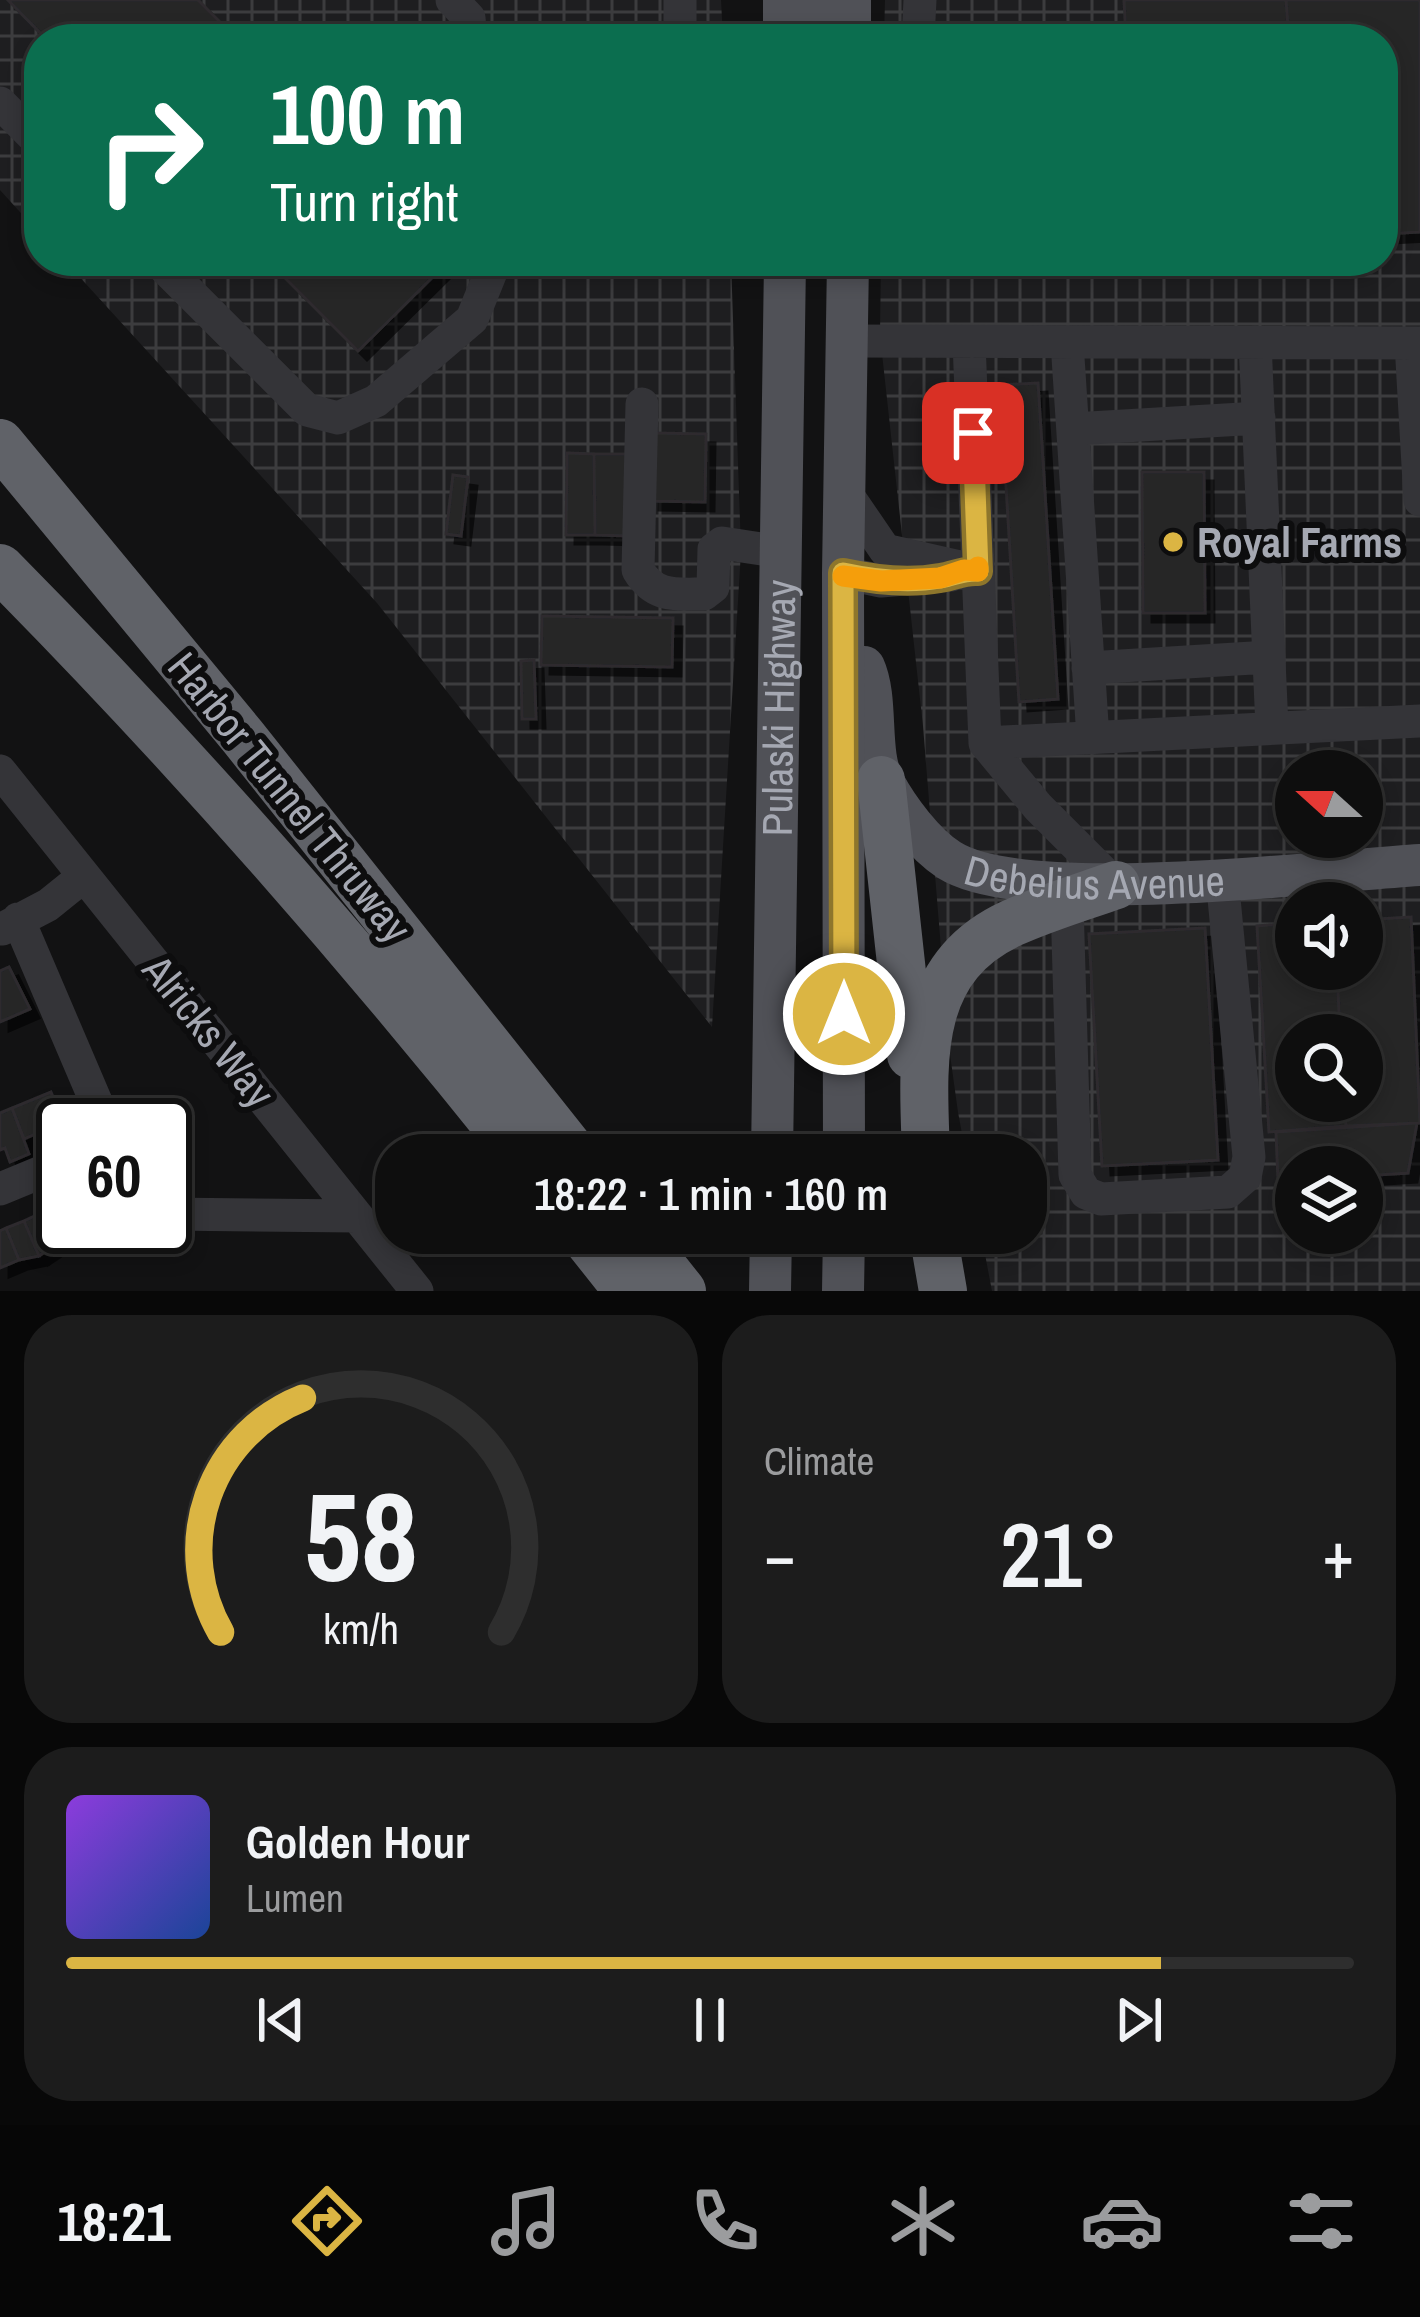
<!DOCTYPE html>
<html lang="en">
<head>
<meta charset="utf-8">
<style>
  :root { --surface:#0e0e0e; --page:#1c1c1c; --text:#f1f3f6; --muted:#9b9c9e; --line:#2e2e2e; --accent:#dbb543 }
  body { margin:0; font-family:"Archivo Narrow",sans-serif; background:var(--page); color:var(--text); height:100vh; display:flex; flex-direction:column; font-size:45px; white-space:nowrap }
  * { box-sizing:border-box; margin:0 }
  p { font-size:39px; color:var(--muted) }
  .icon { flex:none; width:66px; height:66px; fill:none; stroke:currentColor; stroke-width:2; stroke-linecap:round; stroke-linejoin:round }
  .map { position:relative; height:1291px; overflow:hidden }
  .drawer { display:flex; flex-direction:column; gap:24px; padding:24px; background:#080808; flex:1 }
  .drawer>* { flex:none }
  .hud { position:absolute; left:24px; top:24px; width:1374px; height:252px; border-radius:48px; box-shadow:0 6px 18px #0003,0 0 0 3px var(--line); background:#0b6e4f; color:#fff; overflow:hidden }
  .needle { width:78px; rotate:291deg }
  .tools { position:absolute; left:1275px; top:750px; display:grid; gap:24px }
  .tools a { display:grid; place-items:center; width:108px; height:108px; border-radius:50%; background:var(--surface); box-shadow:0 6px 18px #0003,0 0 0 3px var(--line); font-size:60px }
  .speed { position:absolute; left:36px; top:1098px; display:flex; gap:24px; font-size:60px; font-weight:700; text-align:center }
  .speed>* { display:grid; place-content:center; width:156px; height:156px; border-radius:50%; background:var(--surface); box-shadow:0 6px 18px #0003,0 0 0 3px var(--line); line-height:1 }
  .speed .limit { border:6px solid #111; border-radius:18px; background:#fff; color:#111 }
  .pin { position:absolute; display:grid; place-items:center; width:102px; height:102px; color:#fff; margin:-51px; border-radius:24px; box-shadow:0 6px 18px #0006 }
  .me { position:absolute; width:132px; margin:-66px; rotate:0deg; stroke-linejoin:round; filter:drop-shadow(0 0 9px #0008) }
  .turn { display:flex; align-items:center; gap:42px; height:252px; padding:0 48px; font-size:54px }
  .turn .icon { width:156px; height:156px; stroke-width:2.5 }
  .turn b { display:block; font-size:84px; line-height:102px }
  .big { font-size:90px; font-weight:600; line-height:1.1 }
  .drawer .card { flex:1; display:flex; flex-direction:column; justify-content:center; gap:18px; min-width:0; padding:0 42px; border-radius:48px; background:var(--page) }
  .drawer .dial { align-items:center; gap:0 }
  .dial svg { height:312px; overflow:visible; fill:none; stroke:var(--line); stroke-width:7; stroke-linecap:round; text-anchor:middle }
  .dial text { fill:var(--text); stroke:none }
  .song { display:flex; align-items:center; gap:36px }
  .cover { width:144px; height:144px; border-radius:18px; background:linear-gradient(135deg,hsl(270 70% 55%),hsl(220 70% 35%)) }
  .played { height:12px; border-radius:6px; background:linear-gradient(90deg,var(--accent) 85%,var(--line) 85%) }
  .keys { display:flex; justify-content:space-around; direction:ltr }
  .heat { display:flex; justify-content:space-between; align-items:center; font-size:66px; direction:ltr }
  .drawer .tiles { flex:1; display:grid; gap:24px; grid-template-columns:1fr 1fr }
  .card:last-child { grid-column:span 2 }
  .trip { position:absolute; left:375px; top:1134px; width:672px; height:120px; border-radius:48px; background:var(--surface); box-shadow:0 6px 18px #0003,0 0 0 3px var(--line); font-weight:600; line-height:120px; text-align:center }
  .tabs { display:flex; height:192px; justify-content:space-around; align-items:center; background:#060606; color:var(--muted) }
  .tabs .icon { width:84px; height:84px }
  .tabs .on { color:var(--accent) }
  .tabs b { font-size:54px; color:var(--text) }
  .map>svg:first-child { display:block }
  .industrial { fill:url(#industrial-grid); fill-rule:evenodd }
  .building { fill:#252527; stroke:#2d2c2f; stroke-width:3; filter:url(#shadow) }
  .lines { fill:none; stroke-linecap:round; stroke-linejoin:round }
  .minor { stroke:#343438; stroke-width:33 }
  .major { stroke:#505157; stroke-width:42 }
  .highway { stroke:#606268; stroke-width:48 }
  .route-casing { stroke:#8e762c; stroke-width:30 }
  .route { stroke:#dbb543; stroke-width:21 }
  .slow { stroke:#f59e0b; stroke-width:21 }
  .poi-dot { fill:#dbb543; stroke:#0d0d0e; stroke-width:4.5 }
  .labels { text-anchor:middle; stroke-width:12; stroke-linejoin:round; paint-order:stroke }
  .poi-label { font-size:42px; font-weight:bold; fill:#a5a8b2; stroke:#0d0d0e; text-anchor:start }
  .street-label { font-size:42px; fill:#a5a8b2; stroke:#0d0d0e }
</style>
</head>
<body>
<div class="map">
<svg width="1420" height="1291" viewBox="0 0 1420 1291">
  <defs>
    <pattern id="industrial-grid" width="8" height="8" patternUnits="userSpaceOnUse" patternTransform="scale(3)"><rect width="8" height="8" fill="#1e1e20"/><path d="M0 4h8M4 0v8" fill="none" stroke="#3c3c3e"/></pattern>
    <filter id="shadow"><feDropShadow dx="9" dy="9" stdDeviation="0" flood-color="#0009"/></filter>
  </defs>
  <rect width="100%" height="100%" fill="#121213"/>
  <!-- industrial -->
  <path class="industrial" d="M 0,0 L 721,0 L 723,39 L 39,39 L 39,233 L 0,190 Z
    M 885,0 L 1420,0 L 1420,1291 L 992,1291 L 981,1233 L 1026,1233 L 1026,1155 L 966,1155 L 958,1112 L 949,1047 L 923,726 L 880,335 L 881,261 L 1383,261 L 1383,39 L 884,39 ZM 1296,771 L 1362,771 L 1362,837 L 1296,837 ZM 1296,903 L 1362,903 L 1362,969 L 1296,969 ZM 1296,1035 L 1362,1035 L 1362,1101 L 1296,1101 ZM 1296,1167 L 1362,1167 L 1362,1233 L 1296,1233 Z
    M 65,261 L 731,261 L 741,551 L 712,1027 L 377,603 Z"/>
  <!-- building -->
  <path class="building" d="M 8,0 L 198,0 L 237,39 L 46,39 Z
    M 1124,0 L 1286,0 L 1289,39 L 1126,39 Z
    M 1286,0 L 1420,0 L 1420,232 L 1383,234 L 1383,39 L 1289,39 Z
    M 268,261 L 449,261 L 358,351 Z
    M 1038,383 L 1058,699 L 1019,702 L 1000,385 Z
    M 652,433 L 706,434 L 705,502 L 650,501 Z
    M 567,453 L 594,454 L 595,535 L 566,535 Z
    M 594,454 L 633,454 L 631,536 L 595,535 Z
    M 1142,472 L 1204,472 L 1205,613 L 1143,613 Z
    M 453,475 L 468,477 L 461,536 L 446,534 Z
    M 542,616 L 673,618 L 672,667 L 541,665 Z
    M 534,660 L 536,719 L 522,719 L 521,661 Z
    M 1411,917 L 1420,1123 L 1346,1126 L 1344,1101 L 1362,1101 L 1362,1035 L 1340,1035 L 1337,969 L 1362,969 L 1362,920 Z
    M 1296,923 L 1296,969 L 1337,969 L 1340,1035 L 1296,1035 L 1296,1101 L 1344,1101 L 1346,1126 L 1269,1132 L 1257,926 Z
    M 1205,928 L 1218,1160 L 1102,1166 L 1089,934 Z
    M 9,967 L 30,1009 L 0,1022 L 0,971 Z
    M 51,1092 L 64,1123 L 61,1124 L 63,1130 L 43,1138 L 40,1132 L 24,1139 L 12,1108 Z
    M 12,1108 L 29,1154 L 10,1162 L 5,1148 L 0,1150 L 0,1113 Z
    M 1417,1123 L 1408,1173 L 1362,1176 L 1362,1167 L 1296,1167 L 1296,1191 L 1285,1191 L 1285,1180 L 1278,1180 L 1276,1132 Z
    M 63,1206 L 63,1227 L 97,1227 L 98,1236 L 83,1242 L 80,1235 L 57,1244 L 44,1214 Z
    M 43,1212 L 57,1244 L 39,1256 L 24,1221 Z
    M 24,1221 L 39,1256 L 19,1260 L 6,1228 Z
    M 6,1228 L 19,1260 L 0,1268 L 0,1231 Z"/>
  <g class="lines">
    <!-- minor -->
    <path class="minor" d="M 452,0 L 469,18 L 471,39
      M 680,39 L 680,0
      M 918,39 L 920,0
      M 0,103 L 39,142
      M 158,261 L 307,410 L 338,418 L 376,401 L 472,319 L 491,272 L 490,261
      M 847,341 L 1420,343
      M 969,342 L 985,743 L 1038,807 L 1116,885
      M 1067,342 L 1093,738
      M 1255,342 L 1272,728
      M 1411,343 L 1420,500
      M 642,404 L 638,570 C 655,598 675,594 704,594 L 713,587 L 714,549 L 722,543 L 781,552
      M 1073,429 L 1259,418
      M 846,493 L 885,550 L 978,571
      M 843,573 L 881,581 L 951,575
      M 1088,668 L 1269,657
      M 985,743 L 1420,721
      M 0,771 L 417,1291
      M 1067,903 L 1075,1175 L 1086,1193 L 1101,1199 L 1228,1192 L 1245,1177 L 1249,1157 L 1222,878
      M 18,919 L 106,1125
      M 2,929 L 48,905 L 84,876
      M 0,1189 L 63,1163
      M 165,1214 L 357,1216"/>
    <!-- major -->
    <g class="major">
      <path d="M 784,0 L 784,39"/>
      <path d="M 817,0 L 817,39"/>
      <path d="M 850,39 L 850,0"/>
      <path id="s1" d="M 864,667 C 879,700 867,754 884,783 C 898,809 924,844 949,860 C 1025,908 1321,871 1420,865"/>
      <path id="s2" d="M 772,1155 L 785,261"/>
      <path d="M 844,1155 L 843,573 L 848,261"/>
      <path d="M 770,1291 L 771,1233"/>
      <path d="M 843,1291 L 844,1233"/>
    </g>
    <!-- highway -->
    <path class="highway" d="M 0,443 L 243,737 L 575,1155
      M 0,568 C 184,754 357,951 520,1155
      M 881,780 L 911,1055
      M 926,1155 C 923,1064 913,968 1012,923 C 1045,908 1082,897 1116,885
      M 582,1233 L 628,1291
      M 636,1233 L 682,1291
      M 933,1233 L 943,1291"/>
  </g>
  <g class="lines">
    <defs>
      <path id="route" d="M 844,1014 L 843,573 C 875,580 907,584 940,578 C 954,576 963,570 978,571 L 973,433"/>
    </defs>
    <!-- route casing -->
    <use href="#route" class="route-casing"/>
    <!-- route -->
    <use href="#route" class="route"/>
    <!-- slow -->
    <path class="slow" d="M 843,576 L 881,581 L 940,578 L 964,570 L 978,571 L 978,567"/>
  </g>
  <!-- markers -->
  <circle class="poi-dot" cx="1173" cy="542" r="12"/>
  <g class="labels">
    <!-- poi labels -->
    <g class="poi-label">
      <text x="1197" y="557">Royal Farms</text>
    </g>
    <!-- street labels -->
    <g class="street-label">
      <text dy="15" stroke="none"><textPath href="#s2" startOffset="447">Pulaski Highway</textPath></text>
      <text transform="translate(290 797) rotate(51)" y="15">Harbor Tunnel Thruway</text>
      <text dy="15" stroke="none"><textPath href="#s1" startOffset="369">Debelius Avenue</textPath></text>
      <text transform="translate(209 1031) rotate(51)" y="15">Alricks Way</text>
    </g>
  </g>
</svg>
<div class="tools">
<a><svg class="needle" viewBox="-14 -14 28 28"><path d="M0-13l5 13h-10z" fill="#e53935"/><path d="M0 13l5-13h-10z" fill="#9b9c9e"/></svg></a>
<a><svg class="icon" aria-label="sound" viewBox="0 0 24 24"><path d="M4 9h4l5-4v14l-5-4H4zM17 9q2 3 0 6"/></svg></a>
<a><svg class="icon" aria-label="search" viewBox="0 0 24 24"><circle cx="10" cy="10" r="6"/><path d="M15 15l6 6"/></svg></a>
<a><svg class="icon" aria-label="layers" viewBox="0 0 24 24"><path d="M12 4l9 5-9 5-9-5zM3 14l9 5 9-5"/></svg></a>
</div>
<div class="speed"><div class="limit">60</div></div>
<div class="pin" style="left:973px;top:433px;background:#d93025"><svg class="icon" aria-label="arrive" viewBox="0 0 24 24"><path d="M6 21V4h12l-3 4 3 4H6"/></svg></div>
<svg class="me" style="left:844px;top:1014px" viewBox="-20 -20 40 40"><circle r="17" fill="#dbb543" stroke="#fff" stroke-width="3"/><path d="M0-11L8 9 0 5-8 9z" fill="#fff"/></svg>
<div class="trip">18:22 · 1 min · 160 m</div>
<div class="hud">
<div class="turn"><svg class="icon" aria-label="right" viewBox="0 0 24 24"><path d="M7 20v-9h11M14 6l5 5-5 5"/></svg><div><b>100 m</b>Turn right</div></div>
</div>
</div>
<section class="drawer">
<div class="tiles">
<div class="card dial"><svg viewBox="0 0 100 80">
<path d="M14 69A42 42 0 1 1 86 69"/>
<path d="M14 69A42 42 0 0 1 35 9" stroke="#dbb543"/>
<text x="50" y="56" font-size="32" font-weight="700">58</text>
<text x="50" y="72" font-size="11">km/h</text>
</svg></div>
<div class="card"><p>Climate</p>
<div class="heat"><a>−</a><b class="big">21°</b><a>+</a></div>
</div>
<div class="card">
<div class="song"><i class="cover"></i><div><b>Golden Hour</b><p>Lumen</p></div></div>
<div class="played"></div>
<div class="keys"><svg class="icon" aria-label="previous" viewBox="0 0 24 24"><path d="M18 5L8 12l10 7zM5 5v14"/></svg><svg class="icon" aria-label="pause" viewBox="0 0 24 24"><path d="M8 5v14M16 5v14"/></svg><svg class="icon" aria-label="next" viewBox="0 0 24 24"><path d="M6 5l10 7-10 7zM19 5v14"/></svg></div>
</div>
</div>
</section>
<nav class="tabs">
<b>18:21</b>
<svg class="icon on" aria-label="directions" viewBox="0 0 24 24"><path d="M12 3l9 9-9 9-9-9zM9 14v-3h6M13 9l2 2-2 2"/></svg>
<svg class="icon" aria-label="music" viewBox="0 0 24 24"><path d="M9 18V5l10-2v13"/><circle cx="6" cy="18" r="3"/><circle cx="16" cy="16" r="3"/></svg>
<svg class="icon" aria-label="phone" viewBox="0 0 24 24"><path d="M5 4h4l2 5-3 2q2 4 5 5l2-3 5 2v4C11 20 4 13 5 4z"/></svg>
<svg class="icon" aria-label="climate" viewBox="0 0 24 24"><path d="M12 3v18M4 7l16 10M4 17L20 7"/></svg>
<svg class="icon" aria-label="car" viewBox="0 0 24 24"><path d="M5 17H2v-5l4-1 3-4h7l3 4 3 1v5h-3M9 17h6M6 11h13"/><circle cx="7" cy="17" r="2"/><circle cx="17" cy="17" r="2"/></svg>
<svg class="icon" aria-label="filters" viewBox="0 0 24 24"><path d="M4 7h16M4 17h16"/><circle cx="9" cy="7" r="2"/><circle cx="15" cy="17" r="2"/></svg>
</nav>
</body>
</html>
